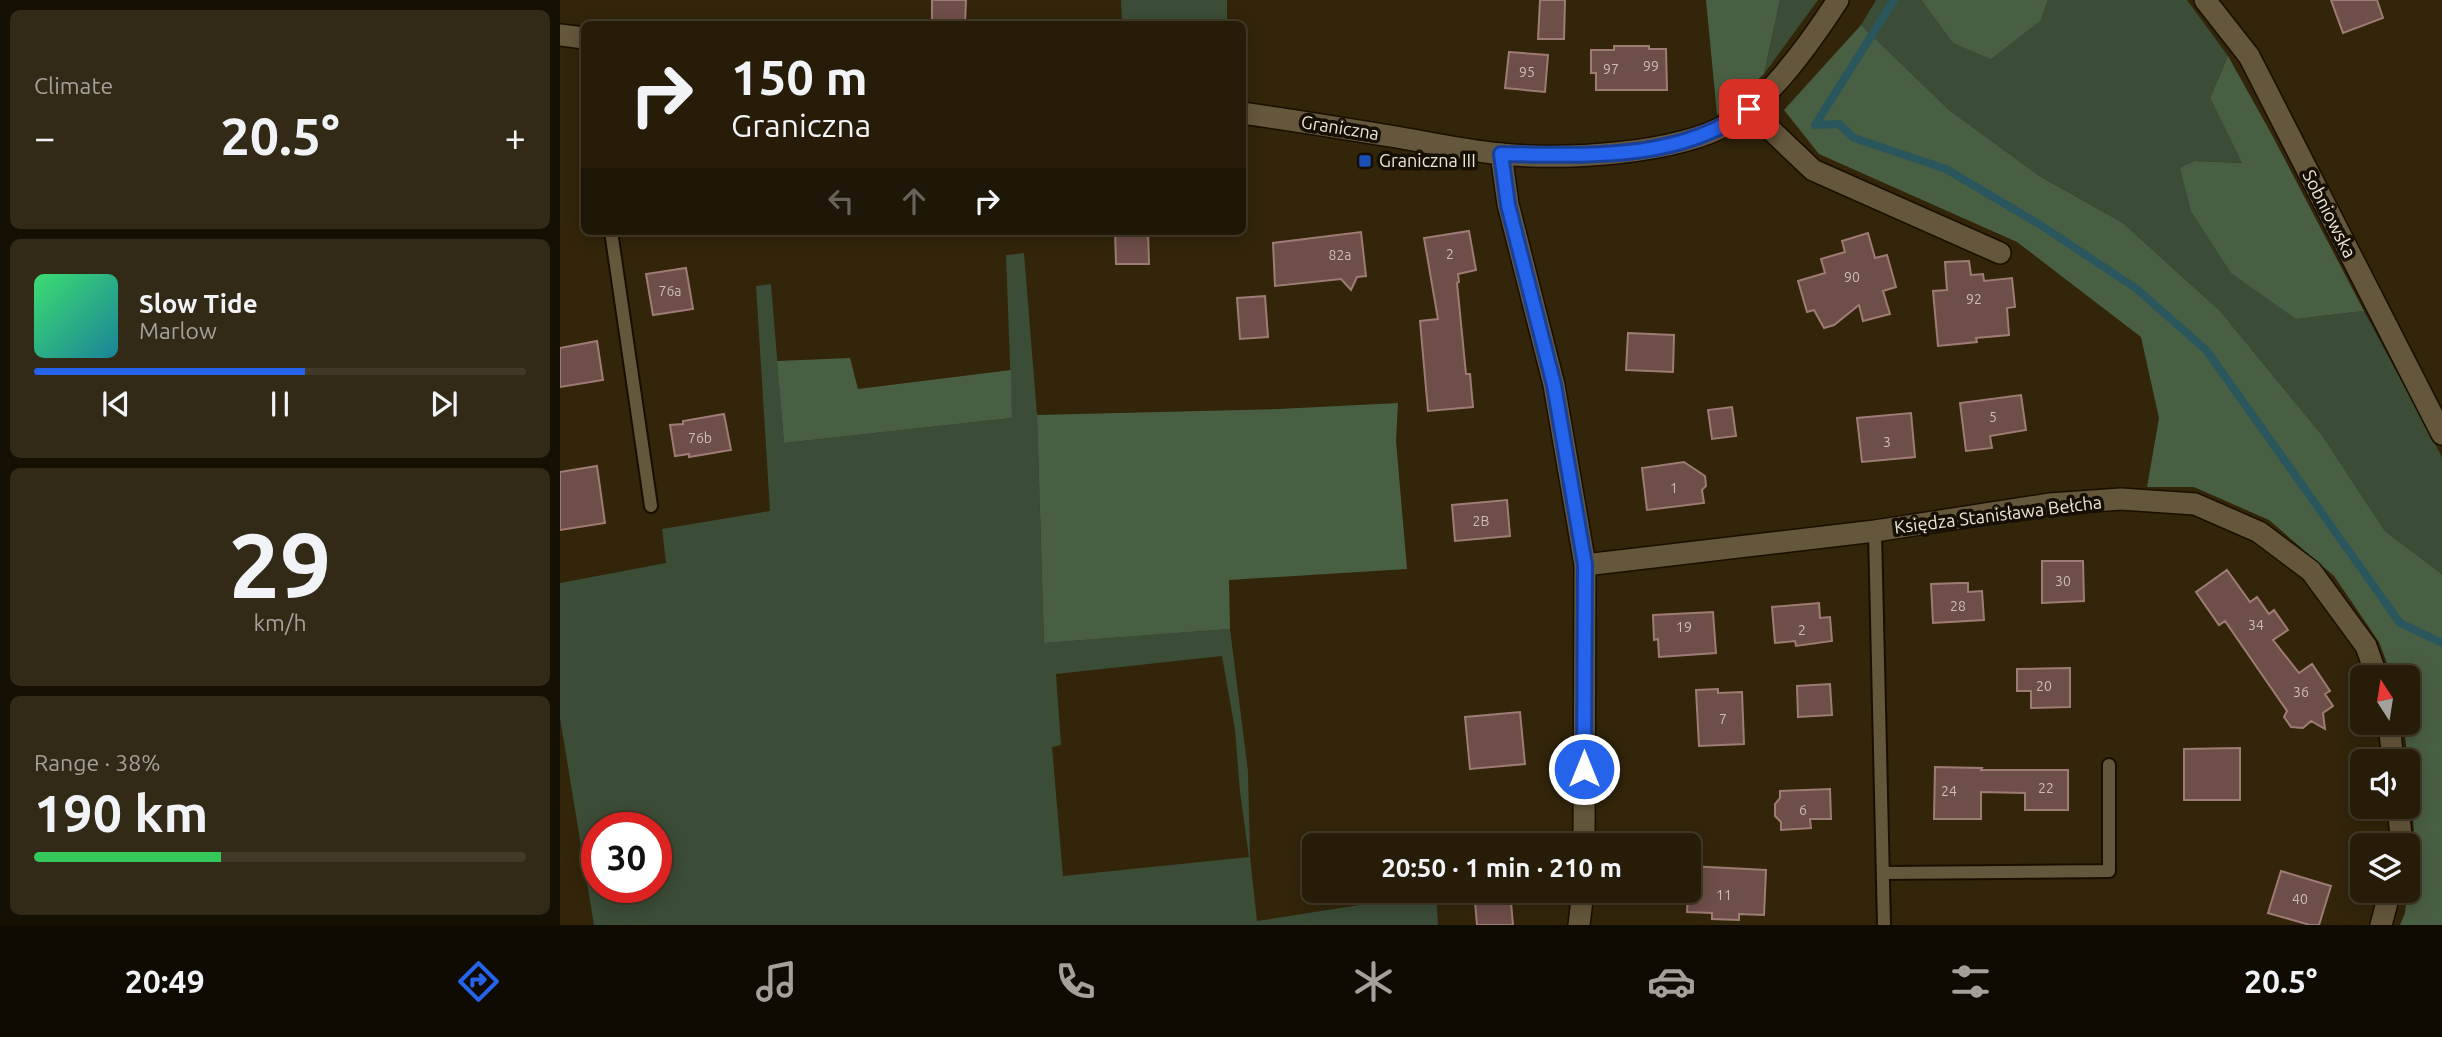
<!DOCTYPE html>
<html lang="en">
<head>
<meta charset="utf-8">
<style>
  :root { --surface:#261c08; --page:#322916; --text:#f1f3f6; --muted:#a4a19c; --line:#423a29; --accent:#2563eb }
  body { margin:0; font-family:Ubuntu,sans-serif; background:var(--page); color:var(--text); height:100vh; display:flex; flex-direction:column; font-size:26px; white-space:nowrap }
  * { box-sizing:border-box; margin:0 }
  p { font-size:23px; color:var(--muted) }
  .icon { flex:none; width:38px; height:38px; fill:none; stroke:currentColor; stroke-width:2; stroke-linecap:round; stroke-linejoin:round }
  .map { position:relative; flex:1; overflow:hidden }
  .side { display:flex; flex-direction:column; gap:10px; padding:10px; background:#150f04; width:560px }
  .side>* { flex:none }
  .guide { position:absolute; left:21px; top:21px; width:665px; height:214px; border-radius:10px; box-shadow:0 4px 18px #0003,0 0 0 2px var(--line); background:#261c08; color:var(--text); overflow:hidden }
  .needle { width:46px; rotate:348deg }
  .tools { position:absolute; left:1790px; top:665px; display:grid; gap:14px }
  .tools a { display:grid; place-items:center; width:70px; height:70px; border-radius:10px; background:var(--surface); box-shadow:0 4px 18px #0003,0 0 0 2px var(--line); font-size:35px }
  .speed { position:absolute; left:21px; top:812px; display:flex; gap:14px; font-size:35px; font-weight:700; text-align:center }
  .speed>* { display:grid; place-content:center; width:91px; height:91px; border-radius:50%; background:var(--surface); box-shadow:0 4px 18px #0003,0 0 0 2px var(--line); line-height:1 }
  .speed .limit { border:10px solid #d22; background:#fff; color:#111 }
  .pin { position:absolute; display:grid; place-items:center; width:60px; height:60px; color:#fff; margin:-30px; border-radius:14px; box-shadow:0 4px 10px #0006 }
  .me { position:absolute; width:77px; margin:-38px; rotate:0deg; stroke-linejoin:round; filter:drop-shadow(0 0 5px #0008) }
  .turn { display:flex; align-items:center; gap:24px; height:147px; padding:0 35px; font-size:32px }
  .turn .icon { width:91px; height:91px; stroke-width:2.5 }
  .turn b { display:block; font-size:49px; line-height:60px }
  .lanes { display:flex; align-items:center; height:66px; padding:0 35px; background:#0003; justify-content:center; gap:35px; direction:ltr }
  .lanes .off { opacity:.35 }
  .big { font-size:52px; font-weight:700; line-height:1.1 }
  .side .tile { flex:1; display:flex; flex-direction:column; justify-content:center; gap:10px; min-width:0; padding:0 24px; border-radius:10px; background:var(--page) }
  .side .dial { align-items:center; gap:0 }
  .dial b { font-size:91px; line-height:1 }
  .song { display:flex; align-items:center; gap:21px }
  .cover { width:84px; height:84px; border-radius:10px; background:linear-gradient(135deg,hsl(140 70% 55%),hsl(190 70% 35%)) }
  .played { height:7px; border-radius:4px; background:linear-gradient(90deg,var(--accent) 55%,var(--line) 55%) }
  .keys { display:flex; justify-content:space-around; direction:ltr }
  .heat { display:flex; justify-content:space-between; align-items:center; font-size:38px; direction:ltr }
  .charge { height:10px; border-radius:5px; background:linear-gradient(90deg,#34c759 38%,var(--line) 0) }
  .trip { position:absolute; left:742px; top:833px; width:399px; height:70px; border-radius:10px; background:var(--surface); box-shadow:0 4px 18px #0003,0 0 0 2px var(--line); font-weight:700; line-height:70px; text-align:center }
  .menu { display:flex; height:112px; justify-content:space-around; align-items:center; background:#0f0b03; color:var(--muted) }
  .menu .icon { width:49px; height:49px }
  .menu .current { color:var(--accent) }
  .menu b { font-size:32px; color:var(--text) }
  main { display:flex; flex:1; min-height:0 }
  .map>svg:first-child { display:block }
  .green { fill:#3b4c37; fill-rule:evenodd }
  .forest { fill:#495f44 }
  .lines { fill:none; stroke-linecap:round; stroke-linejoin:round }
  .stream { stroke:#2a575d; stroke-width:8 }
  .building { fill:#6e4e48; stroke:#9f7b75; stroke-width:2 }
  .lane-casing { stroke:#1a0e00; stroke-width:16 }
  .street-casing { stroke:#1a0e00; stroke-width:24 }
  .secondary-casing { stroke:#1a0e00; stroke-width:24 }
  .lane { stroke:#65573b; stroke-width:12 }
  .street { stroke:#65573b; stroke-width:21 }
  .secondary { stroke:#65573b; stroke-width:21 }
  .route-casing { stroke:#184099; stroke-width:18 }
  .route { stroke:#2563eb; stroke-width:12 }
  .transit-dot { fill:#1a4fb4; stroke:#150f05; stroke-width:2.5 }
  .labels { text-anchor:middle; stroke-width:7; stroke-linejoin:round; paint-order:stroke }
  .number-label { font-size:14px; fill:#ccbeb1 }
  .street-label { font-size:18px; fill:#ece4d4; stroke:#150f05 }
  .poi-label { font-size:18px; fill:#ece4d4; stroke:#150f05; text-anchor:start }
</style>
</head>
<body>
<main>
<section class="side">
<div class="tile"><p>Climate</p>
<div class="heat"><a>−</a><b class="big">20.5°</b><a>+</a></div>
</div>
<div class="tile">
<div class="song"><i class="cover"></i><div><b>Slow Tide</b><p>Marlow</p></div></div>
<div class="played"></div>
<div class="keys"><svg class="icon" aria-label="previous" viewBox="0 0 24 24"><path d="M18 5L8 12l10 7zM5 5v14"/></svg><svg class="icon" aria-label="pause" viewBox="0 0 24 24"><path d="M8 5v14M16 5v14"/></svg><svg class="icon" aria-label="next" viewBox="0 0 24 24"><path d="M6 5l10 7-10 7zM19 5v14"/></svg></div>
</div>
<div class="tile dial"><b>29</b><p>km/h</p></div>
<div class="tile"><p>Range · 38%</p><b class="big">190 km</b><div class="charge"></div></div>
</section>
<div class="map">
<svg width="1882" height="925" viewBox="0 0 1882 925">
  <rect width="100%" height="100%" fill="#32250a"/>
  <!-- green -->
  <path class="green" d="M 561,0 L 667,0 L 667,24 L 562,24 Z
    M 1220,0 L 1258,0 L 1204,74 Z
    M 1316,0 L 1361,0 L 1393,43 L 1481,20 L 1488,0 L 1627,0 L 1668,56 L 1650,98 L 1682,163 L 1635,161 L 1736,319 L 1804,311 L 1882,457 L 1882,574 L 1825,531 L 1761,434 L 1660,311 L 1563,223 L 1481,177 L 1389,110 L 1301,25 Z
    M 464,253 L 477,415 L 484,643 L 670,629 L 688,771 L 690,857 L 697,921 L 876,893 L 878,925 L 34,925 L 0,718 L 0,583 L 106,563 L 102,529 L 210,511 L 196,286 L 211,284 L 224,443 L 452,418 L 446,255 ZM 662,656 L 675,730 L 680,792 L 689,857 L 503,876 L 492,747 L 501,745 L 496,674 ZM 37,828 L 96,828 L 96,887 L 37,887 Z"/>
  <!-- forest -->
  <path class="forest" d="M 1146,0 L 1220,0 L 1204,74 L 1157,115 Z
    M 1361,0 L 1488,0 L 1481,20 L 1431,59 L 1393,43 Z
    M 1301,25 L 1389,110 L 1481,177 L 1563,223 L 1660,311 L 1761,434 L 1825,531 L 1882,574 L 1882,925 L 1840,925 L 1845,913 L 1854,830 L 1844,723 L 1848,723 L 1848,677 L 1832,677 L 1819,642 L 1774,576 L 1709,520 L 1634,487 L 1587,487 L 1599,418 L 1581,337 L 1457,242 L 1259,154 L 1224,110 Z
    M 1668,56 L 1712,135 L 1804,311 L 1736,319 L 1671,273 L 1631,211 L 1620,168 L 1635,161 L 1682,163 L 1650,98 Z
    M 290,358 L 298,389 L 451,370 L 452,418 L 224,443 L 217,361 Z
    M 838,403 L 836,441 L 847,569 L 669,580 L 670,629 L 484,643 L 477,415 L 719,409 Z"/>
  <g class="lines">
    <!-- stream -->
    <path class="stream" d="M 1334,0 L 1255,125 L 1279,124 L 1294,138 L 1386,169 L 1479,224 L 1577,289 L 1647,351 L 1840,623 L 1882,643"/>
  </g>
  <!-- building -->
  <path class="building" d="M 372,0 L 406,0 L 405,24 L 372,24 Z
    M 980,0 L 1005,0 L 1004,39 L 978,39 Z
    M 1771,0 L 1817,0 L 1823,18 L 1783,33 Z
    M 1054,46 L 1089,46 L 1089,49 L 1106,49 L 1107,90 L 1036,90 L 1036,73 L 1031,73 L 1031,50 L 1054,50 Z
    M 949,52 L 988,55 L 985,92 L 945,88 Z
    M 555,231 L 588,231 L 589,264 L 556,264 Z
    M 909,231 L 916,270 L 898,274 L 899,282 L 897,283 L 906,374 L 910,374 L 913,407 L 868,411 L 860,321 L 878,319 L 864,238 Z
    M 801,232 L 806,276 L 797,277 L 791,290 L 781,279 L 715,286 L 713,243 Z
    M 1308,233 L 1315,258 L 1327,255 L 1336,287 L 1323,291 L 1330,314 L 1303,321 L 1299,305 L 1274,325 L 1264,328 L 1254,310 L 1247,312 L 1238,281 L 1265,273 L 1261,259 L 1285,252 L 1282,241 Z
    M 1409,261 L 1411,275 L 1423,274 L 1424,281 L 1452,278 L 1455,307 L 1447,308 L 1449,335 L 1416,338 L 1417,342 L 1378,346 L 1373,291 L 1387,290 L 1385,262 Z
    M 126,268 L 133,309 L 93,315 L 86,274 Z
    M 705,296 L 708,337 L 680,339 L 677,298 Z
    M 1068,333 L 1114,335 L 1113,372 L 1066,370 Z
    M 37,341 L 43,380 L 0,387 L 0,348 Z
    M 1461,395 L 1466,430 L 1430,436 L 1432,448 L 1406,451 L 1400,403 Z
    M 1172,407 L 1176,436 L 1152,439 L 1148,410 Z
    M 1351,413 L 1355,457 L 1302,462 L 1297,418 Z
    M 164,414 L 171,450 L 129,457 L 129,454 L 115,456 L 110,425 L 123,424 L 123,421 Z
    M 1124,462 L 1145,476 L 1146,486 L 1142,490 L 1144,503 L 1087,510 L 1082,468 Z
    M 37,466 L 45,523 L 0,530 L 0,472 Z
    M 947,500 L 950,536 L 895,541 L 892,505 Z
    M 1482,561 L 1523,561 L 1524,601 L 1482,603 Z
    M 1667,570 L 1690,602 L 1697,597 L 1709,614 L 1714,610 L 1728,630 L 1713,640 L 1739,673 L 1752,664 L 1770,691 L 1765,694 L 1773,706 L 1763,713 L 1765,729 L 1751,721 L 1743,728 L 1731,727 L 1724,717 L 1727,711 L 1665,621 L 1659,625 L 1636,592 Z
    M 1400,583 L 1408,583 L 1408,592 L 1422,591 L 1424,620 L 1373,623 L 1371,584 Z
    M 1259,603 L 1260,618 L 1270,617 L 1272,641 L 1236,646 L 1235,641 L 1215,643 L 1212,607 Z
    M 1153,612 L 1156,653 L 1099,657 L 1098,639 L 1094,640 L 1093,615 Z
    M 1510,668 L 1510,707 L 1471,708 L 1471,691 L 1457,691 L 1457,669 Z
    M 1270,684 L 1272,715 L 1238,717 L 1237,686 Z
    M 1158,689 L 1158,693 L 1182,692 L 1184,744 L 1139,746 L 1136,690 Z
    M 960,712 L 965,764 L 910,769 L 905,717 Z
    M 1680,748 L 1680,800 L 1624,800 L 1624,749 Z
    M 1375,767 L 1422,768 L 1421,770 L 1508,770 L 1508,810 L 1465,810 L 1465,793 L 1421,792 L 1421,819 L 1374,819 Z
    M 1270,789 L 1271,819 L 1250,819 L 1251,828 L 1221,830 L 1221,822 L 1215,816 L 1215,804 L 1220,798 L 1220,791 Z
    M 1129,866 L 1206,870 L 1204,915 L 1179,914 L 1179,920 L 1152,919 L 1152,913 L 1127,912 Z
    M 1721,871 L 1771,886 L 1759,925 L 1750,925 L 1708,913 Z
    M 914,891 L 950,891 L 953,925 L 917,925 Z"/>
  <g class="lines">
    <defs>
      <path id="lane" d="M 51,231 L 91,506
        M 1315,531 L 1324,925
        M 1323,873 L 1549,871 L 1549,765"/>
      <path id="street" d="M 1189,109 L 1253,170 L 1440,253
        M 941,154 L 948,204 L 994,385 L 1025,565 L 1024,845
        M 1025,565 L 1315,531 L 1490,504 L 1561,499 L 1635,504 L 1699,532 L 1751,571 L 1806,646 L 1817,677
        M 1829,723 L 1833,761
        M 1838,807 L 1842,845
        M 1019,925 L 1023,891
        M 1821,925 L 1830,891"/>
      <path id="secondary" d="M 1645,0 L 1689,56 L 1882,434
        M 0,35 L 24,38
        M 682,113 C 732,120 781,128 830,136 C 866,142 903,150 940,154 C 1003,160 1115,155 1170,123 C 1211,99 1252,40 1278,0"/>
    </defs>
    <!-- lane casing -->
    <use href="#lane" class="lane-casing"/>
    <!-- street casing -->
    <use href="#street" class="street-casing"/>
    <!-- secondary casing -->
    <use href="#secondary" class="secondary-casing"/>
    <!-- lane -->
    <use href="#lane" class="lane"/>
    <!-- street -->
    <use href="#street" class="street"/>
    <!-- secondary -->
    <use href="#secondary" class="secondary"/>
  </g>
  <g class="lines">
    <defs>
      <path id="route" d="M 1024,769 L 1025,565 L 994,385 L 948,205 L 941,154 C 1023,155 1120,162 1189,109"/>
    </defs>
    <!-- route casing -->
    <use href="#route" class="route-casing"/>
    <!-- route -->
    <use href="#route" class="route"/>
  </g>
  <!-- markers -->
  <rect class="transit-dot" x="798" y="154" width="14" height="14" rx="3.5"/>
  <g class="labels">
    <!-- number labels -->
    <g class="number-label">
      <text x="1091" y="71">99</text>
      <text x="1051" y="74">97</text>
      <text x="967" y="77">95</text>
      <text x="890" y="259">2</text>
      <text x="780" y="260">82a</text>
      <text x="1292" y="282">90</text>
      <text x="110" y="296">76a</text>
      <text x="1414" y="304">92</text>
      <text x="1433" y="422">5</text>
      <text x="140" y="443">76b</text>
      <text x="1327" y="447">3</text>
      <text x="1114" y="493">1</text>
      <text x="921" y="526">2B</text>
      <text x="1503" y="586">30</text>
      <text x="1398" y="611">28</text>
      <text x="1696" y="630">34</text>
      <text x="1124" y="632">19</text>
      <text x="1242" y="635">2</text>
      <text x="1484" y="691">20</text>
      <text x="1741" y="697">36</text>
      <text x="1163" y="724">7</text>
      <text x="1486" y="793">22</text>
      <text x="1389" y="796">24</text>
      <text x="1243" y="815">6</text>
      <text x="1164" y="900">11</text>
      <text x="1740" y="904">40</text>
    </g>
    <!-- street labels -->
    <g class="street-label">
      <text transform="translate(780 128) rotate(9)" y="6">Graniczna</text>
      <text transform="translate(1769 214) rotate(63)" y="6">Sobniowska</text>
      <text transform="translate(1438 515) rotate(-7)" y="6">Księdza Stanisława Bełcha</text>
    </g>
    <!-- poi labels -->
    <g class="poi-label">
      <text x="819" y="167">Graniczna III</text>
    </g>
  </g>
</svg>
<div class="tools">
<a><svg class="needle" viewBox="-14 -14 28 28"><path d="M0-13l5 13h-10z" fill="#e53935"/><path d="M0 13l5-13h-10z" fill="#a4a19c"/></svg></a>
<a><svg class="icon" aria-label="sound" viewBox="0 0 24 24"><path d="M4 9h4l5-4v14l-5-4H4zM17 9q2 3 0 6"/></svg></a>
<a><svg class="icon" aria-label="layers" viewBox="0 0 24 24"><path d="M12 4l9 5-9 5-9-5zM3 14l9 5 9-5"/></svg></a>
</div>
<div class="speed"><div class="limit">30</div></div>
<div class="pin" style="left:1189px;top:109px;background:#d93025"><svg class="icon" aria-label="arrive" viewBox="0 0 24 24"><path d="M6 21V4h12l-3 4 3 4H6"/></svg></div>
<svg class="me" style="left:1024px;top:769px" viewBox="-20 -20 40 40"><circle r="17" fill="#2563eb" stroke="#fff" stroke-width="3"/><path d="M0-11L8 9 0 5-8 9z" fill="#fff"/></svg>
<div class="trip">20:50 · 1 min · 210 m</div>
<div class="guide">
<div class="turn"><svg class="icon" aria-label="right" viewBox="0 0 24 24"><path d="M7 20v-9h11M14 6l5 5-5 5"/></svg><div><b>150 m</b>Graniczna</div></div>
<div class="lanes"><svg class="icon off" aria-label="left" viewBox="0 0 24 24"><path d="M17 20v-9H6M10 6l-5 5 5 5"/></svg><svg class="icon off" aria-label="ahead" viewBox="0 0 24 24"><path d="M12 20V5M6 11l6-6 6 6"/></svg><svg class="icon" aria-label="right" viewBox="0 0 24 24"><path d="M7 20v-9h11M14 6l5 5-5 5"/></svg></div>
</div>
</div>
</main>
<nav class="menu">
<b>20:49</b>
<svg class="icon current" aria-label="directions" viewBox="0 0 24 24"><path d="M12 3l9 9-9 9-9-9zM9 14v-3h6M13 9l2 2-2 2"/></svg>
<svg class="icon" aria-label="music" viewBox="0 0 24 24"><path d="M9 18V5l10-2v13"/><circle cx="6" cy="18" r="3"/><circle cx="16" cy="16" r="3"/></svg>
<svg class="icon" aria-label="phone" viewBox="0 0 24 24"><path d="M5 4h4l2 5-3 2q2 4 5 5l2-3 5 2v4C11 20 4 13 5 4z"/></svg>
<svg class="icon" aria-label="climate" viewBox="0 0 24 24"><path d="M12 3v18M4 7l16 10M4 17L20 7"/></svg>
<svg class="icon" aria-label="car" viewBox="0 0 24 24"><path d="M5 17H2v-5l4-1 3-4h7l3 4 3 1v5h-3M9 17h6M6 11h13"/><circle cx="7" cy="17" r="2"/><circle cx="17" cy="17" r="2"/></svg>
<svg class="icon" aria-label="filters" viewBox="0 0 24 24"><path d="M4 7h16M4 17h16"/><circle cx="9" cy="7" r="2"/><circle cx="15" cy="17" r="2"/></svg>
<b>20.5°</b>
</nav>
</body>
</html>
